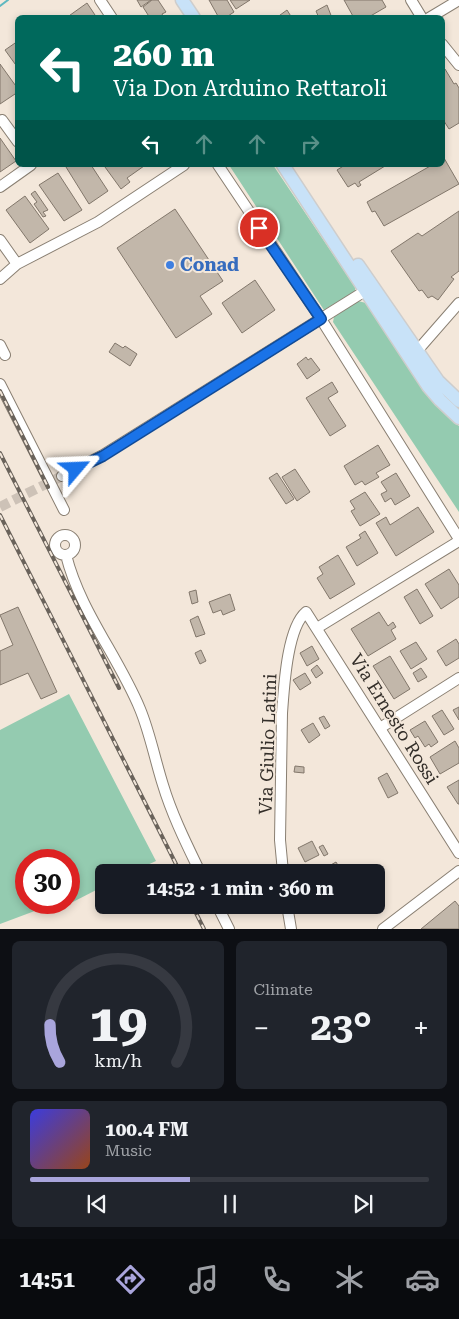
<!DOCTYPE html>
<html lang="en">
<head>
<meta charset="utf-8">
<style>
  :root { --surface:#171b24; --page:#20242c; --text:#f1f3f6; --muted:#9ea1a6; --line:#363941; --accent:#a9a5dc }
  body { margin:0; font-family:"Roboto Serif",serif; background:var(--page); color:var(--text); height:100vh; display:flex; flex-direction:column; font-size:19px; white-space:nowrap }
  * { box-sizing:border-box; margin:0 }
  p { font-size:16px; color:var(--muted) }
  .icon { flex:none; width:28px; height:28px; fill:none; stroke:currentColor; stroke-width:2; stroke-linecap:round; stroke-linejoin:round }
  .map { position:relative; height:929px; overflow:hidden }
  .panel { display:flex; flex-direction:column; gap:12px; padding:12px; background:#0d0f14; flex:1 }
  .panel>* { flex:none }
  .guide { position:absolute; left:15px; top:15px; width:430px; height:152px; border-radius:8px; box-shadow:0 2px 8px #0003; background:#00695c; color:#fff; overflow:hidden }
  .speed { position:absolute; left:15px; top:849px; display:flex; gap:10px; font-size:25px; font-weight:700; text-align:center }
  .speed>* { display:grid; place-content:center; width:65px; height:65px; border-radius:50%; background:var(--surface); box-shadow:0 2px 8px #0003; line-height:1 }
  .speed .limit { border:8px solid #d22; background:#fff; color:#111 }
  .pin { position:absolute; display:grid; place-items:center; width:42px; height:42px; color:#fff; margin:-21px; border:2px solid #fff; border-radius:50%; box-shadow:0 1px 5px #0007 }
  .me { position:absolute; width:55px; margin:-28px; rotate:64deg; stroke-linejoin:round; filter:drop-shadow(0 0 4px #0008) }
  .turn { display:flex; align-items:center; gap:18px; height:105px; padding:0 15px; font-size:22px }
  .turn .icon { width:65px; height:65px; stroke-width:2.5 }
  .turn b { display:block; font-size:35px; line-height:42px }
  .lanes { display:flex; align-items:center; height:48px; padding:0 15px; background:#0003; justify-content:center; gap:25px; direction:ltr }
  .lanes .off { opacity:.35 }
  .big { font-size:38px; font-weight:700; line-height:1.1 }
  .panel .tile { flex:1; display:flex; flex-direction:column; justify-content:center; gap:8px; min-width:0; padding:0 18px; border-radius:8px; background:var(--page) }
  .panel .dial { align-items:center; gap:0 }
  .dial svg { height:130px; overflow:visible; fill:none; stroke:var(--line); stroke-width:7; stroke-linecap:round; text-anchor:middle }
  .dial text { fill:var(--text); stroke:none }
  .song { display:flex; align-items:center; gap:15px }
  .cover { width:60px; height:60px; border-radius:8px; background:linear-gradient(135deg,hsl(240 70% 55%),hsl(20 70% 35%)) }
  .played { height:5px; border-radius:2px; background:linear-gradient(90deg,var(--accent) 40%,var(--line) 40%) }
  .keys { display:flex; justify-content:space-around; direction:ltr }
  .heat { display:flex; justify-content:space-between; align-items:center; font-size:28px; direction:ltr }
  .panel .tiles { flex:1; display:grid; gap:12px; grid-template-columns:1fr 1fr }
  .tile:last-child { grid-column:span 2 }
  .trip { position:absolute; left:95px; top:864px; width:290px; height:50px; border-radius:8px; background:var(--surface); box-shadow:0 2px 8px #0003; font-weight:700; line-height:50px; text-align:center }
  .menu { display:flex; height:80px; justify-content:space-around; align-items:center; background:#090b0e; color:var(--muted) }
  .menu .icon { width:35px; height:35px }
  .menu .selected { color:var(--accent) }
  .menu b { font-size:22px; color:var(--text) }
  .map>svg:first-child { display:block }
  .green { fill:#94cbb0; fill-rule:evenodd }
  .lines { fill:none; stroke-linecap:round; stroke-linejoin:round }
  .stream { stroke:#5eb8c0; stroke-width:2 }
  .building { fill:#c2b7aa; stroke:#82776b }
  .minor-tunnel { stroke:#cdc2b7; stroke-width:10; stroke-dasharray:10 5; stroke-linecap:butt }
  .minor-casing { stroke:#897f72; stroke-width:12 }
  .major-casing { stroke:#cecdcc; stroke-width:15 }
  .minor { stroke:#fff; stroke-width:10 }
  .major { stroke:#c8e2f8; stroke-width:12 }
  .rail-casing { stroke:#6a635b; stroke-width:4 }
  .rail { stroke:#f3e7da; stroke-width:2; stroke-dasharray:5.5; stroke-linecap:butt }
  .route-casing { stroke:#114b97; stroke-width:12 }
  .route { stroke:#1a73e8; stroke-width:9 }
  .shop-dot { fill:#3f7fe0; stroke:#f3e7da; stroke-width:2 }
  .labels { text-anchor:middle; stroke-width:4; stroke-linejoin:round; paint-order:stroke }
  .shop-label { font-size:18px; font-weight:bold; fill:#366cbe; stroke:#f3e7da; text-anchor:start }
  .street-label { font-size:18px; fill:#332e29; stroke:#f3e7da }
</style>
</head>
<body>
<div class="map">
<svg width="459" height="929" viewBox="0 0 459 929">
  <rect width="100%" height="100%" fill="#f3e7da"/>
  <!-- green -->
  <path class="green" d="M 229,165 L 273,165 L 355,287 L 355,291 L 324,310 Z
    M 358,301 L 366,303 L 427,394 L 450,419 L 459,426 L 459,512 L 333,322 L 334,317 Z
    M 69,694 L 156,861 L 132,872 L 104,872 L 104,886 L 67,905 L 40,909 L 0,924 L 0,730 ZM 26,860 L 69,860 L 69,902 L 26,902 Z"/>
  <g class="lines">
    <!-- stream -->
    <path class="stream" d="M 0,6 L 8,0"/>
  </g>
  <!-- building -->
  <path class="building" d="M 137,0 L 151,0 L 141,7 Z
    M 152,0 L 158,0 L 166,12 L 162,14 L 164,18 L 150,18 L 143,7 Z
    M 209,0 L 227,0 L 234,12 L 225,18 L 219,18 Z
    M 230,0 L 250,0 L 236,9 Z
    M 344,0 L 382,0 L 386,7 L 367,18 L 354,18 Z
    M 87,3 L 97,18 L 66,18 Z
    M 327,5 L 332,18 L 319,18 L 316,11 Z
    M 287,10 L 292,18 L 276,18 Z
    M 18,41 L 18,68 L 5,50 Z
    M 0,64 L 18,89 L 18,92 L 0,104 Z
    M 445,69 L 454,84 L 456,83 L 459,88 L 459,123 L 449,129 L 442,118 L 442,70 Z
    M 0,138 L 16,161 L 0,172 Z
    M 444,158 L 459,184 L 384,226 L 375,211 L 372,212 L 367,202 L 432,165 L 442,165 L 442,159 Z
    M 69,165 L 91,165 L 108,191 L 89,204 L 66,167 Z
    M 108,165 L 144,165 L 144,166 L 127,178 L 130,182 L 121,189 L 105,167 Z
    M 345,165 L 384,165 L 385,166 L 359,182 L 361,185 L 358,187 L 355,183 L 348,187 L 337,170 Z
    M 58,173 L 82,210 L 64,221 L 39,185 Z
    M 35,191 L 48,210 L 43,212 L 46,216 L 43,217 L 34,204 L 37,202 L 31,194 Z
    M 25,196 L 49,229 L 30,243 L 6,210 Z
    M 175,209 L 223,281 L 200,296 L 212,314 L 176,338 L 117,248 Z
    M 459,211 L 459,271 L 451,277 L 454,279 L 438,300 L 432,296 L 428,298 L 422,290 L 419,291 L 391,251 L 418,233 L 422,236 Z
    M 255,280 L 275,310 L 242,333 L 222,303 Z
    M 115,343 L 123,348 L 125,346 L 137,354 L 130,366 L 109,352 Z
    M 306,357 L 308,360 L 311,358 L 320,370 L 307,379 L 297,364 Z
    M 332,382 L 338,392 L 328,398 L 346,426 L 330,436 L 306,398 Z
    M 378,445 L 390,465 L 376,473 L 379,477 L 365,485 L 362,481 L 355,485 L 344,466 Z
    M 295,469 L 310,492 L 297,501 L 282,477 Z
    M 277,473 L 294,499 L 286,504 L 269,478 Z
    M 396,473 L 410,496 L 395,505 L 391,498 L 385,502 L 381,494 L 387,491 L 381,482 Z
    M 365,492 L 380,514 L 360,526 L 351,511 L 355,509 L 350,501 Z
    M 418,507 L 434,532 L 396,556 L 376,523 L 386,517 L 390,525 Z
    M 365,531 L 378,553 L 357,566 L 346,547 L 361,538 L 359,535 Z
    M 338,555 L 355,584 L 330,599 L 317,578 L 323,574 L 319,567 Z
    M 449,569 L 459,585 L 459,597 L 441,609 L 425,584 Z
    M 417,589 L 433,616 L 420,624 L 404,597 Z
    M 196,590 L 198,602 L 192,604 L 189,592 Z
    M 230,594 L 235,610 L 223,615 L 221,610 L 213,613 L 209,602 Z
    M 18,607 L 57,692 L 41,699 L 28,673 L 0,685 L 0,651 L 13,645 L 0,615 Z
    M 379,612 L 388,626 L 393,622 L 396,627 L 391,630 L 396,639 L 368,656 L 351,629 Z
    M 198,616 L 205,634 L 196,637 L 190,620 Z
    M 456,639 L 459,644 L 459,658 L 446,666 L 437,651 Z
    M 416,642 L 427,659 L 411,669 L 400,651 Z
    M 312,646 L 319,659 L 307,666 L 300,653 Z
    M 201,650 L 206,661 L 200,664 L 195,653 Z
    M 390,656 L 410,689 L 394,699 L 373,666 Z
    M 317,665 L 323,673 L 316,678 L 311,670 Z
    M 421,668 L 427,677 L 418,682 L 413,673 Z
    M 305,673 L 311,683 L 300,690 L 293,680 Z
    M 459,707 L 459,720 L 453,710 Z
    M 442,710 L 454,729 L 444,735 L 432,716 Z
    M 324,716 L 330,726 L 325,729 L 319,718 Z
    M 425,721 L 438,742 L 431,747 L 429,744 L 425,747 L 418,736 L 415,738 L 410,730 Z
    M 313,723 L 320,735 L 309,743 L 301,730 Z
    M 455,741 L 459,748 L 459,763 L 440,774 L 430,757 Z
    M 295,766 L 304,767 L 304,773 L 294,772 Z
    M 387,773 L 398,793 L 388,798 L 378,778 Z
    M 459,780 L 459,804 L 458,804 L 447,787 Z
    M 312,841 L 319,855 L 305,862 L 298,848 Z
    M 323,845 L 328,854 L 324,856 L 319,847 Z
    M 336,862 L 342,872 L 323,872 L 322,870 Z
    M 455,901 L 459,906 L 459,929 L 421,929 Z"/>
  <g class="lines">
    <!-- minor-tunnel -->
    <path class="minor-tunnel" d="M 0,507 L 62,476"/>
    <defs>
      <path id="minor" d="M 100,0 L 112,18
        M 411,0 L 422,18
        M 429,18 L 459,0
        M 442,44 L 459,65
        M 2,120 L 18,142
        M 218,165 L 321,319 L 459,539
        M 0,187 L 31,165
        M 0,240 L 17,264
        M 0,279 L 17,264 L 98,222 L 184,165
        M 0,345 L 5,355
        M 417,351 L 459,303
        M 0,384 L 64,510
        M 62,476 L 103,455 L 365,291
        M55 545a10 10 0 1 1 20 0a10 10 0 1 1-20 0Z
        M 66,555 C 80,611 118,656 140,709 C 150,733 155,760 163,785 C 172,815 187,845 200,872
        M 317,628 L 459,541
        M 380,728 L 459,678
        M 283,872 L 280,840 L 282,713 C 284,687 287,628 306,612 L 459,853
        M 217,905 L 229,929
        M 287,905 L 291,929
        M 383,929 L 459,871"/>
      <path id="major" d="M 182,0 L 194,18
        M 283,165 L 428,386 L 440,400 L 459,418
        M 358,265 L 438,381 L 459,401"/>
    </defs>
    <!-- minor casing -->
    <use href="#minor" class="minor-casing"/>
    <!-- major casing -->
    <use href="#major" class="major-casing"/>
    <!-- minor -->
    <use href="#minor" class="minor"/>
    <!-- major -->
    <use href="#major" class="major"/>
    <defs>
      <path id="rail" d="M 0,391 L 48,487
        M 0,453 L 119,688
        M 0,515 L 180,872
        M 192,905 L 204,929"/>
    </defs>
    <!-- rail casing -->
    <use href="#rail" class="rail-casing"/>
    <!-- rail -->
    <use href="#rail" class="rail"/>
  </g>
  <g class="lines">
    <defs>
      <path id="route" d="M 76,469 L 103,456 L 321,319 L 259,228"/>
    </defs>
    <!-- route casing -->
    <use href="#route" class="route-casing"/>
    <!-- route -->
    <use href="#route" class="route"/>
  </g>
  <!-- markers -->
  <circle class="shop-dot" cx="170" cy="265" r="5"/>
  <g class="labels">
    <!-- shop labels -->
    <g class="shop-label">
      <text x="180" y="271">Conad</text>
    </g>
    <!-- street labels -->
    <g class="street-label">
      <text transform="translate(394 719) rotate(58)" y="6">Via Ernesto Rossi</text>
      <text transform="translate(268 744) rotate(-88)" y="6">Via Giulio Latini</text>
    </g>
  </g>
</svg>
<div class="speed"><div class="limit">30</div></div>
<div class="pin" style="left:259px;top:228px;background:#d93025"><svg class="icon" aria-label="arrive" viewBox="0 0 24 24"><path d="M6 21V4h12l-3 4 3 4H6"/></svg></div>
<svg class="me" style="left:76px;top:469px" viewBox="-20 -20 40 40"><path d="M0-17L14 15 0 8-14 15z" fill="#1a73e8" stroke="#fff" stroke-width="4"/></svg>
<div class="trip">14:52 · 1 min · 360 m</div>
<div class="guide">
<div class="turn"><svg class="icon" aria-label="left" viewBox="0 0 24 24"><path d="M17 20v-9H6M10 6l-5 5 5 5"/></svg><div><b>260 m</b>Via Don Arduino Rettaroli</div></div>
<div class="lanes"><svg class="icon" aria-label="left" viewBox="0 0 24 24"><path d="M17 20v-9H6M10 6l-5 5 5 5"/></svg><svg class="icon off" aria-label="ahead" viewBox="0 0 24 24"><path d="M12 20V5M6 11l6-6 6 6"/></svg><svg class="icon off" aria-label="ahead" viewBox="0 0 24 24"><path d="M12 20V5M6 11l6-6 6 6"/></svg><svg class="icon off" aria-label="right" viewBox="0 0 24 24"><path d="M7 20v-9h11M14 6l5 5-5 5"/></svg></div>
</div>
</div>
<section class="panel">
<div class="tiles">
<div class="tile dial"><svg viewBox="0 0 100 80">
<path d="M14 69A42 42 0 1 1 86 69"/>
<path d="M14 69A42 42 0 0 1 8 46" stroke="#a9a5dc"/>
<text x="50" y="56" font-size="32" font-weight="700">19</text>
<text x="50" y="72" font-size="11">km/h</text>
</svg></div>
<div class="tile"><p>Climate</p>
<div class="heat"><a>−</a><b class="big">23°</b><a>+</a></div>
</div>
<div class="tile">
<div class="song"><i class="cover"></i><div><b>100.4 FM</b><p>Music</p></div></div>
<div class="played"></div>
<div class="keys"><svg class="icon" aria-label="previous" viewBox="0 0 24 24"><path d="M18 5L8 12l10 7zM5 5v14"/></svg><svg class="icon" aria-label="pause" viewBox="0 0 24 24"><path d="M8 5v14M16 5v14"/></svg><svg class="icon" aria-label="next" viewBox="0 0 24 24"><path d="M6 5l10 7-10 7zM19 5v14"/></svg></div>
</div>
</div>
</section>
<nav class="menu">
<b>14:51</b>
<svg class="icon selected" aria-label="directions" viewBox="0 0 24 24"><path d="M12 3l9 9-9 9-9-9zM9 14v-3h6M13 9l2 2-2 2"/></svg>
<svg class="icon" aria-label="music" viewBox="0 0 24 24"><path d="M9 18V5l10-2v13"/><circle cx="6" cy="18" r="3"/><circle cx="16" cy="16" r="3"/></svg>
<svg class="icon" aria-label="phone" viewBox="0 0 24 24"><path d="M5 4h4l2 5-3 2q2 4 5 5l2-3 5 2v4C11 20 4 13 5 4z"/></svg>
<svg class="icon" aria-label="climate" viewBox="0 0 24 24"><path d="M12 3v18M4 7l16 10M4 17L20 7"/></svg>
<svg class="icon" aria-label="car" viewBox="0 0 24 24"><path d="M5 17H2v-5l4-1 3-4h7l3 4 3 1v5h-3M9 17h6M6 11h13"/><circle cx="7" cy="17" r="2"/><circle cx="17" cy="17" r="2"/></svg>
</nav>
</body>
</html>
